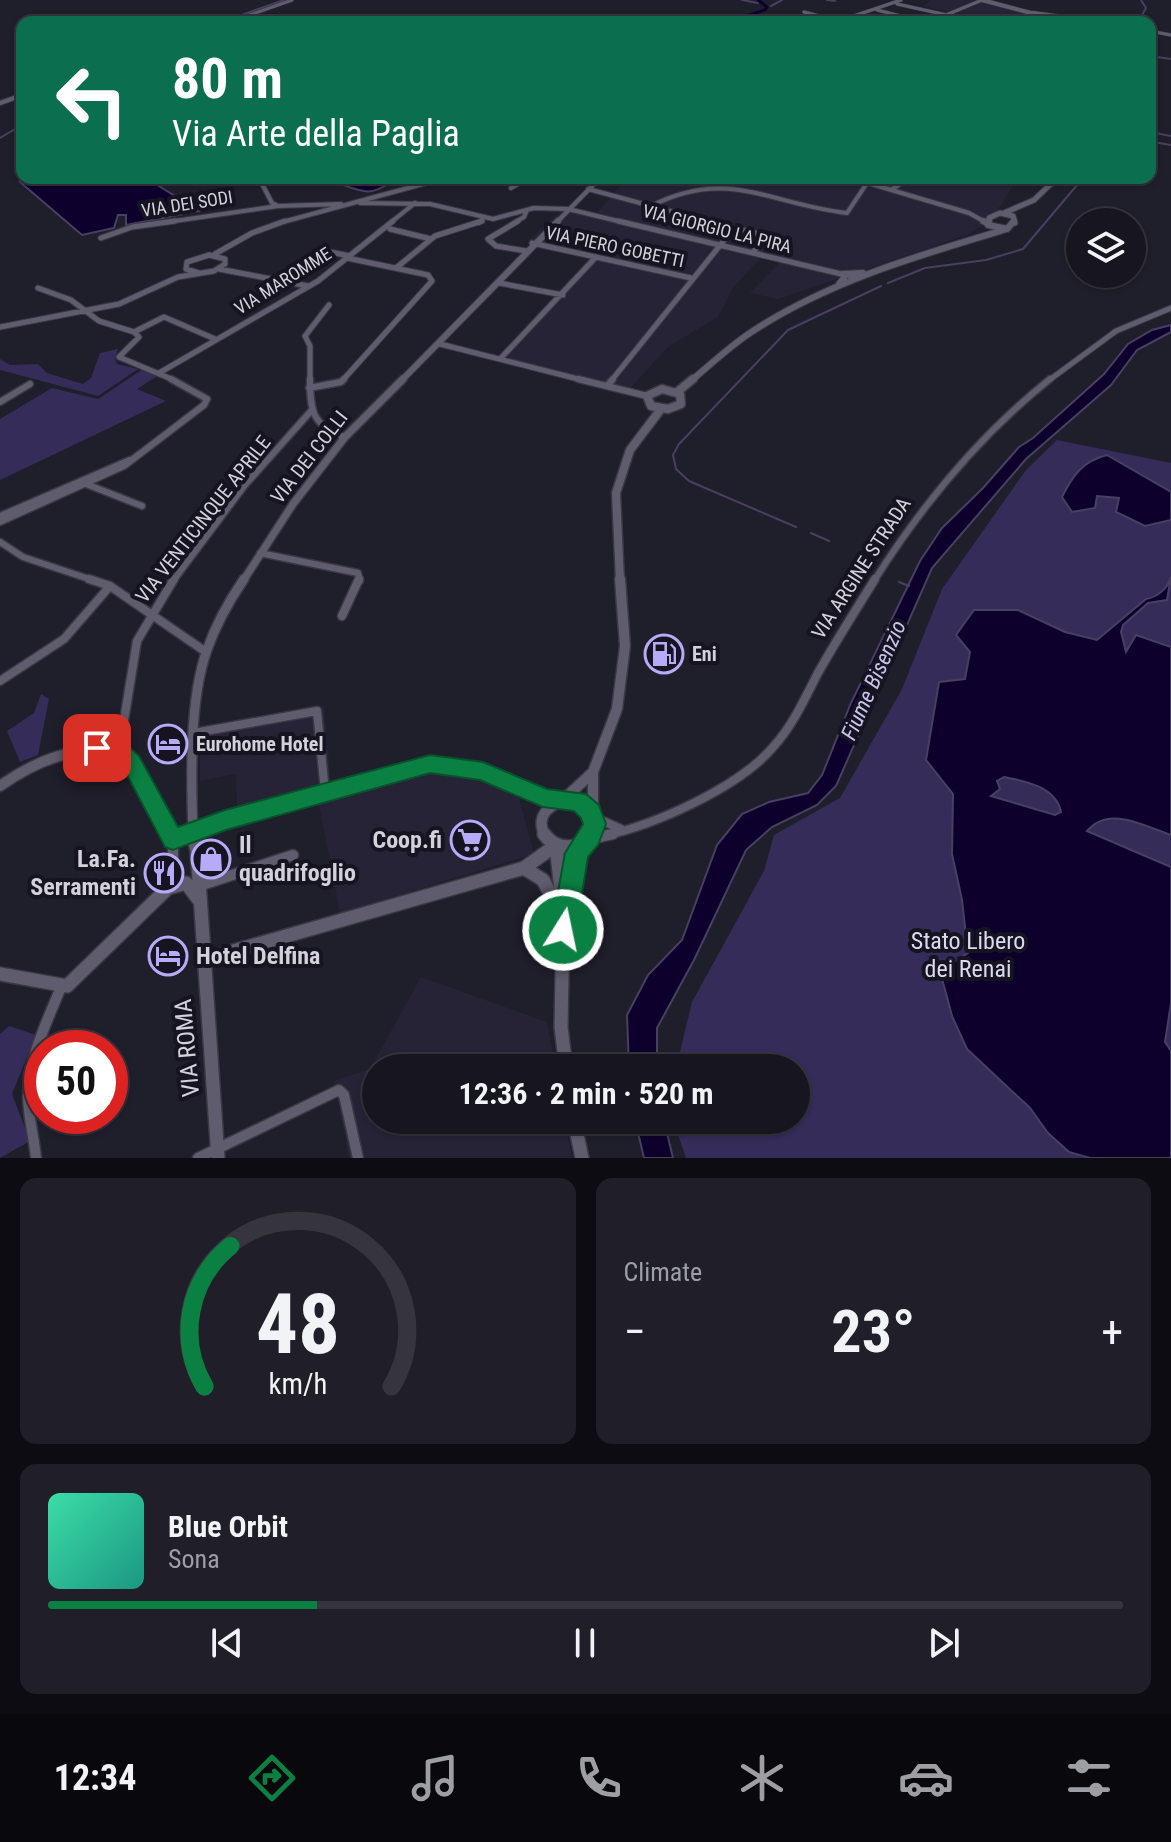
<!DOCTYPE html>
<html lang="en">
<head>
<meta charset="utf-8">
<style>
  :root { --surface:#171620; --page:#201f29; --text:#f1f3f6; --muted:#9e9fa5; --line:#36353e; --accent:#0b8043 }
  body { margin:0; font-family:"Roboto Condensed",sans-serif; background:var(--page); color:var(--text); height:100vh; display:flex; flex-direction:column; font-size:30px; white-space:nowrap }
  * { box-sizing:border-box; margin:0 }
  p { font-size:26px; color:var(--muted) }
  .icon { flex:none; width:44px; height:44px; fill:none; stroke:currentColor; stroke-width:2; stroke-linecap:round; stroke-linejoin:round }
  .map { position:relative; height:1158px; overflow:hidden }
  .drawer { display:flex; flex-direction:column; gap:20px; padding:20px; background:#0d0c12; flex:1 }
  .drawer>* { flex:none }
  .guide { position:absolute; left:16px; top:16px; width:1140px; height:168px; border-radius:16px; box-shadow:0 2px 6px #0004,0 0 0 2px var(--line); background:#0b6e4f; color:#fff; overflow:hidden }
  .fabs { position:absolute; left:1066px; top:208px; display:grid; gap:16px }
  .fabs a { display:grid; place-items:center; width:80px; height:80px; border-radius:50%; background:var(--surface); box-shadow:0 2px 6px #0004,0 0 0 2px var(--line); font-size:40px }
  .speed { position:absolute; left:24px; top:1030px; display:flex; gap:16px; font-size:40px; font-weight:700; text-align:center }
  .speed>* { display:grid; place-content:center; width:104px; height:104px; border-radius:50%; background:var(--surface); box-shadow:0 2px 6px #0004,0 0 0 2px var(--line); line-height:1 }
  .speed .limit { border:12px solid #d22; background:#fff; color:#111 }
  .pin { position:absolute; display:grid; place-items:center; width:68px; height:68px; color:#fff; margin:-34px; border-radius:16px; box-shadow:0 4px 12px #0006 }
  .me { position:absolute; width:88px; margin:-44px; rotate:10deg; stroke-linejoin:round; filter:drop-shadow(0 0 6px #0008) }
  .turn { display:flex; align-items:center; gap:28px; height:168px; padding:0 24px; font-size:36px }
  .turn .icon { width:104px; height:104px; stroke-width:2.5 }
  .turn b { display:block; font-size:56px; line-height:68px }
  .big { font-size:60px; font-weight:700; line-height:1.1 }
  .drawer .widget { flex:1; display:flex; flex-direction:column; justify-content:center; gap:12px; min-width:0; padding:0 28px; border-radius:16px; background:var(--page) }
  .drawer .dial { align-items:center; gap:0 }
  .dial svg { height:208px; overflow:visible; fill:none; stroke:var(--line); stroke-width:7; stroke-linecap:round; text-anchor:middle }
  .dial text { fill:var(--text); stroke:none }
  .song { display:flex; align-items:center; gap:24px }
  .cover { width:96px; height:96px; border-radius:12px; background:linear-gradient(135deg,hsl(160 70% 55%),hsl(170 70% 35%)) }
  .played { height:8px; border-radius:4px; background:linear-gradient(90deg,var(--accent) 25%,var(--line) 25%) }
  .keys { display:flex; justify-content:space-around; direction:ltr }
  .heat { display:flex; justify-content:space-between; align-items:center; font-size:44px; direction:ltr }
  .drawer .tiles { flex:1; display:grid; gap:20px; grid-template-columns:1fr 1fr }
  .widget:last-child { grid-column:span 2 }
  .trip { position:absolute; left:362px; top:1054px; width:448px; height:80px; border-radius:40px; background:var(--surface); box-shadow:0 2px 6px #0004,0 0 0 2px var(--line); font-weight:700; line-height:80px; text-align:center }
  .dock { display:flex; height:128px; justify-content:space-around; align-items:center; background:#09090d; color:var(--muted) }
  .dock .icon { width:56px; height:56px }
  .dock .current { color:var(--accent) }
  .dock b { font-size:36px; color:var(--text) }
  .map>svg:first-child { display:block }
  .built { fill:#262337 }
  .green { fill:#352c5a }
  .water { fill:#0e002d; stroke:#493f61; stroke-width:2; fill-rule:evenodd }
  .lines { fill:none; stroke-linecap:round; stroke-linejoin:round }
  .stream { stroke:#493f61; stroke-width:2 }
  .canal { stroke:#0e002d; stroke-width:3 }
  .minor-far5-casing { stroke:#393843; stroke-width:4 }
  .minor-far4-casing { stroke:#393843; stroke-width:6 }
  .minor-far3-casing { stroke:#393843; stroke-width:7 }
  .minor-far2-casing { stroke:#393843; stroke-width:9 }
  .minor-far1-casing { stroke:#393843; stroke-width:11 }
  .minor-casing { stroke:#393843; stroke-width:13 }
  .tertiary-far4-casing { stroke:#393843; stroke-width:4 }
  .tertiary-far3-casing { stroke:#393843; stroke-width:6 }
  .tertiary-far2-casing { stroke:#393843; stroke-width:8 }
  .tertiary-far1-casing { stroke:#393843; stroke-width:10 }
  .tertiary-casing { stroke:#393843; stroke-width:12 }
  .secondary-far5-casing { stroke:#393843; stroke-width:5 }
  .secondary-far4-casing { stroke:#393843; stroke-width:7 }
  .secondary-far3-casing { stroke:#393843; stroke-width:8 }
  .secondary-far2-casing { stroke:#393843; stroke-width:11 }
  .secondary-far1-casing { stroke:#393843; stroke-width:13 }
  .secondary-casing { stroke:#393843; stroke-width:16 }
  .minor-far5 { stroke:#5f5d6d; stroke-width:3 }
  .minor-far4 { stroke:#5f5d6d; stroke-width:4 }
  .minor-far3 { stroke:#5f5d6d; stroke-width:5 }
  .minor-far2 { stroke:#5f5d6d; stroke-width:6 }
  .minor-far1 { stroke:#5f5d6d; stroke-width:8 }
  .minor { stroke:#5f5d6d; stroke-width:10 }
  .tertiary-far4 { stroke:#5f5d6d; stroke-width:3 }
  .tertiary-far3 { stroke:#5f5d6d; stroke-width:4 }
  .tertiary-far2 { stroke:#5f5d6d; stroke-width:6 }
  .tertiary-far1 { stroke:#5f5d6d; stroke-width:7 }
  .tertiary { stroke:#5f5d6d; stroke-width:9 }
  .secondary-far5 { stroke:#5f5d6d; stroke-width:4 }
  .secondary-far4 { stroke:#5f5d6d; stroke-width:5 }
  .secondary-far3 { stroke:#5f5d6d; stroke-width:6 }
  .secondary-far2 { stroke:#5f5d6d; stroke-width:8 }
  .secondary-far1 { stroke:#5f5d6d; stroke-width:10 }
  .secondary { stroke:#5f5d6d; stroke-width:13 }
  .route { fill:#0b8043; stroke:#07532c; stroke-width:2 }
  .labels { text-anchor:middle; stroke-width:8; stroke-linejoin:round; paint-order:stroke }
  .far-street-label { font-size:18px; fill:#d3d2db; stroke:#161421 }
  .street-label { font-size:20px; fill:#d3d2db; stroke:#161421 }
  .poi-label { font-size:20px; font-weight:bold; fill:#d3d2db; stroke:#161421; text-anchor:start }
  .water-label { font-size:22px; font-style:italic; fill:#c9c4ee; stroke:#161421 }
  .near-poi-label { font-size:24px; font-weight:bold; fill:#d3d2db; stroke:#161421; text-anchor:end }
  .near-park-label { font-size:24px; fill:#dcdaef; stroke:#161421 }
  .near-street-label { font-size:24px; fill:#d3d2db; stroke:#161421 }
</style>
</head>
<body>
<div class="map">
<svg width="1171" height="1158" viewBox="0 0 1171 1158">
  <rect width="100%" height="100%" fill="#1f1e2b"/>
  <!-- built -->
  <path class="built" d="M 927,0 L 977,0 L 1036,13 L 1021,22 L 996,22 L 922,6 L 930,1 Z
    M 627,178 L 1011,178 L 1016,179 L 1002,204 L 981,227 L 967,235 L 778,299 L 750,293 L 780,262 L 761,257 L 733,288 L 718,317 L 668,347 L 624,395 L 494,360 L 596,254 L 623,250 L 574,240 L 566,248 L 528,241 L 565,207 L 597,213 Z
    M 324,706 L 331,786 L 237,808 L 236,774 L 200,781 L 200,734 Z
    M 430,770 L 482,775 L 519,798 L 534,854 L 340,913 L 318,799 Z
    M 421,977 L 547,1022 L 556,1068 L 376,1068 L 376,1120 L 565,1120 L 572,1158 L 349,1158 L 334,1081 L 370,1069 Z"/>
  <!-- green -->
  <path class="green" d="M 118,349 L 115,358 L 117,364 L 138,369 L 98,396 L 0,370 L 0,359 L 10,365 L 38,364 L 47,373 L 83,384 L 91,378 L 100,353 Z
    M 143,369 L 157,376 L 137,389 L 166,401 L 0,480 L 0,419 L 52,388 L 98,399 Z
    M 1057,440 L 1171,463 L 1171,1158 L 686,1158 L 673,1120 L 796,1120 L 796,1068 L 676,1068 L 692,1002 L 764,871 L 774,835 L 840,798 L 902,689 L 942,589 L 1026,470 Z
    M 41,694 L 49,699 L 38,755 L 20,762 L 7,731 L 34,713 Z
    M 9,1026 L 36,1035 L 12,1094 L 30,1141 L 0,1158 L 0,1034 Z"/>
  <!-- water -->
  <path class="water" d="M 38,178 L 146,178 L 199,211 L 126,225 L 126,215 L 118,215 L 114,228 L 82,235 L 20,182 Z
    M 344,178 L 398,178 C 370,196 369,194 338,183 Z
    M 1171,325 L 1171,332 L 1137,350 L 1111,385 L 1026,459 L 932,568 L 836,786 L 817,805 L 772,827 L 746,850 L 694,960 L 657,1028 L 657,1068 L 629,1068 L 627,1015 L 648,975 L 682,940 L 717,845 L 742,814 L 769,802 L 808,793 L 822,775 L 851,703 L 920,561 L 942,528 L 983,488 L 1019,447 L 1033,438 L 1104,374 L 1128,344 L 1152,330 Z
    M 1107,455 L 1171,492 L 1171,520 L 1145,526 L 1116,512 L 1119,498 L 1097,496 L 1095,508 L 1072,512 L 1062,497 C 1073,475 1083,461 1107,455 Z
    M 1171,577 L 1167,600 L 1148,603 L 1123,625 L 1121,632 L 1126,652 L 1136,635 L 1171,647 L 1171,835 C 1144,826 1109,805 1087,831 L 1171,867 L 1171,1003 L 1165,1042 L 1171,1051 L 1171,1158 L 1090,1158 L 1069,1152 L 1048,1133 L 1030,1108 L 967,1049 L 952,1016 L 940,971 L 968,953 L 962,900 L 952,854 L 953,794 L 926,760 L 939,682 L 965,679 L 970,652 L 956,635 L 974,610 L 1018,610 L 1065,632 L 1097,640 L 1146,599 C 1158,597 1168,588 1171,577 ZM 1004,777 C 1026,781 1056,787 1061,812 L 1055,815 L 991,796 L 1000,789 L 997,781 Z
    M 635,1120 L 664,1120 L 673,1158 L 644,1158 Z"/>
  <g class="lines">
    <!-- stream -->
    <path class="stream" d="M 742,0 L 758,3
      M 827,0 L 835,1
      M 771,6 L 782,0
      M 222,22 L 284,0
      M 1138,22 L 1146,8 L 1141,0
      M 1150,56 L 1171,59
      M 1150,132 L 1171,136
      M 0,138 L 22,125
      M 1153,142 L 1171,145
      M 888,283 L 925,268 L 986,260 L 1023,249 L 1083,178
      M 796,527 L 689,481 L 676,469 L 673,455 L 679,444 L 788,330 L 881,286
      M 811,533 L 829,541
      M 899,582 L 909,586"/>
    <!-- canal -->
    <path class="canal" d="M 726,22 L 765,10 L 767,7 L 758,0"/>
    <defs>
      <path id="minor-far5" d="M 897,4 L 947,15
        M 877,10 L 924,22
        M 804,12 L 842,22
        M 839,21 L 901,0
        M 230,22 L 292,0
        M 885,22 L 900,17
        M 1016,22 L 1033,14
        M 1150,31 L 1171,35
        M 12,99 L 22,95"/>
      <path id="minor-far4" d="M 0,103 L 17,97
        M 259,178 L 272,203 L 278,206 L 341,204
        M 511,188 L 529,178
        M 588,189 L 715,223
        M 891,190 L 909,178
        M 360,203 L 430,204 L 493,219 L 534,208 L 568,209 L 626,223
        M 651,206 C 728,167 769,204 847,213 L 867,183
        M 161,223 L 278,206
        M 279,223 L 445,178
        M 390,223 L 415,203
        M 479,223 L 483,218
        M 514,223 L 524,217 L 527,210"/>
      <path id="minor-far3" d="M 518,221 L 488,239 L 496,246 L 526,251
        M 618,221 L 858,278
        M 734,228 L 784,240
        M 390,229 L 431,239
        M 101,238 L 132,227 L 175,221
        M 532,243 L 691,278
        M 753,252 L 768,236
        M 215,254 L 252,233 L 285,221
        M 308,268 L 330,252 L 350,256
        M 396,268 L 435,236 L 482,221
        M 219,269 L 308,286
        M 499,283 L 563,295
        M 38,288 L 71,300 L 99,321 L 134,332 L 139,337 L 119,357 L 176,381
        M 248,306 L 283,288
        M 0,327 L 119,304 L 178,277 L 214,271 L 225,264 L 225,259 L 209,255 L 187,262 L 186,269 L 199,273
        M 134,332 L 164,317 L 215,339
        M 440,344 L 586,381
        M 501,358 L 596,257
        M 159,373 L 318,281 L 393,221
        M 310,381 L 310,346 L 305,336 L 329,305
        M 342,381 L 432,281 L 428,275 L 347,258
        M 611,381 L 734,228 L 707,221
        M 1048,381 L 1116,331 L 1171,308"/>
      <path id="minor-far2" d="M 310,379 C 310,410 312,426 345,437
        M 578,379 L 647,396
        M 607,386 L 613,379
        M 309,388 L 341,382 L 344,379
        M 0,402 L 30,384
        M 86,484 L 142,506
        M 0,516 L 130,460
        M 0,522 L 124,466 L 204,405 L 207,399 L 171,379
        M 0,542 L 23,557 L 95,581
        M 260,553 L 358,573 L 360,581
        M 173,581 L 245,485 L 311,411
        M 874,581 C 922,505 980,435 1050,379"/>
      <path id="minor-far1" d="M 89,579 L 110,586 L 206,652
        M 342,616 L 359,579
        M 0,681 L 64,639 L 110,586
        M 194,733 L 317,711 L 325,792
        M 119,751 L 137,641 L 174,579
        M 594,817 L 621,829
        M 603,836 C 655,825 740,787 774,746 C 793,725 805,698 818,673 C 836,641 856,610 875,579"/>
      <path id="minor" d="M 590,839 L 613,834
        M 199,886 L 293,855
        M 168,888 L 173,872 L 173,839
        M 36,1158 C 34,1137 28,1116 28,1095 C 29,1057 47,1022 61,987
        M 198,1158 L 339,1090 L 344,1095 L 358,1158"/>
      <path id="tertiary-far4" d="M 929,22 L 982,0"/>
      <path id="tertiary-far3" d="M 851,178 L 969,213 L 987,223
        M 556,223 L 600,178"/>
      <path id="tertiary-far2" d="M 983,221 L 987,223
        M 401,381 L 558,221"/>
      <path id="tertiary-far1" d="M 243,581 L 293,504 L 345,437 L 403,379"/>
      <path id="tertiary" d="M 193,833 C 191,781 189,699 207,650 C 216,624 229,601 244,579"/>
      <path id="secondary-far5" d="M 982,0 L 1031,13
        M 1033,13 L 1101,22"/>
      <path id="secondary-far4" d="M 1004,213 L 1034,200 L 1057,178
        M 988,223 L 989,218 L 1000,213 L 1013,216 L 1015,223"/>
      <path id="secondary-far3" d="M 989,221 L 988,225 L 1007,229 L 1014,221
        M 839,284 L 844,278 L 843,274 L 863,273
        M 691,381 C 711,364 731,345 753,331 C 829,281 920,255 1007,229"/>
      <path id="secondary-far2" d="M 662,389 L 680,394 L 681,404 L 668,409 L 651,406 L 647,396 Z
        M 677,392 L 693,379
        M 620,581 L 616,493 L 630,450 L 661,409"/>
      <path id="secondary-far1" d="M 593,772 L 593,815
        M 0,786 C 37,760 73,746 119,751 L 143,781 L 171,836
        M 563,800 L 593,772 L 617,709 L 625,646 L 620,579
        M 182,836 L 225,820 L 430,764 L 483,771 L 557,802
        M 545,836 C 523,793 615,787 590,836"/>
      <path id="secondary" d="M 170,834 L 173,839 L 188,834
        M 193,834 L 197,851 L 218,1158
        M 544,834 C 554,848 568,850 584,843
        M 584,843 L 592,834
        M 556,845 L 563,909
        M 524,868 L 543,880 L 560,913
        M 563,924 L 561,1027 L 566,1068
        M 563,930 L 574,865 L 584,843
        M 202,960 L 524,868 L 556,845
        M 0,974 L 67,986 L 168,888 L 186,883 L 199,900
        M 574,1120 L 582,1158"/>
    </defs>
    <!-- minor-far5 casing -->
    <use href="#minor-far5" class="minor-far5-casing"/>
    <!-- minor-far4 casing -->
    <use href="#minor-far4" class="minor-far4-casing"/>
    <!-- minor-far3 casing -->
    <use href="#minor-far3" class="minor-far3-casing"/>
    <!-- minor-far2 casing -->
    <use href="#minor-far2" class="minor-far2-casing"/>
    <!-- minor-far1 casing -->
    <use href="#minor-far1" class="minor-far1-casing"/>
    <!-- minor casing -->
    <use href="#minor" class="minor-casing"/>
    <!-- tertiary-far4 casing -->
    <use href="#tertiary-far4" class="tertiary-far4-casing"/>
    <!-- tertiary-far3 casing -->
    <use href="#tertiary-far3" class="tertiary-far3-casing"/>
    <!-- tertiary-far2 casing -->
    <use href="#tertiary-far2" class="tertiary-far2-casing"/>
    <!-- tertiary-far1 casing -->
    <use href="#tertiary-far1" class="tertiary-far1-casing"/>
    <!-- tertiary casing -->
    <use href="#tertiary" class="tertiary-casing"/>
    <!-- secondary-far5 casing -->
    <use href="#secondary-far5" class="secondary-far5-casing"/>
    <!-- secondary-far4 casing -->
    <use href="#secondary-far4" class="secondary-far4-casing"/>
    <!-- secondary-far3 casing -->
    <use href="#secondary-far3" class="secondary-far3-casing"/>
    <!-- secondary-far2 casing -->
    <use href="#secondary-far2" class="secondary-far2-casing"/>
    <!-- secondary-far1 casing -->
    <use href="#secondary-far1" class="secondary-far1-casing"/>
    <!-- secondary casing -->
    <use href="#secondary" class="secondary-casing"/>
    <!-- minor-far5 -->
    <use href="#minor-far5" class="minor-far5"/>
    <!-- minor-far4 -->
    <use href="#minor-far4" class="minor-far4"/>
    <!-- minor-far3 -->
    <use href="#minor-far3" class="minor-far3"/>
    <!-- minor-far2 -->
    <use href="#minor-far2" class="minor-far2"/>
    <!-- minor-far1 -->
    <use href="#minor-far1" class="minor-far1"/>
    <!-- minor -->
    <use href="#minor" class="minor"/>
    <!-- tertiary-far4 -->
    <use href="#tertiary-far4" class="tertiary-far4"/>
    <!-- tertiary-far3 -->
    <use href="#tertiary-far3" class="tertiary-far3"/>
    <!-- tertiary-far2 -->
    <use href="#tertiary-far2" class="tertiary-far2"/>
    <!-- tertiary-far1 -->
    <use href="#tertiary-far1" class="tertiary-far1"/>
    <!-- tertiary -->
    <use href="#tertiary" class="tertiary"/>
    <!-- secondary-far5 -->
    <use href="#secondary-far5" class="secondary-far5"/>
    <!-- secondary-far4 -->
    <use href="#secondary-far4" class="secondary-far4"/>
    <!-- secondary-far3 -->
    <use href="#secondary-far3" class="secondary-far3"/>
    <!-- secondary-far2 -->
    <use href="#secondary-far2" class="secondary-far2"/>
    <!-- secondary-far1 -->
    <use href="#secondary-far1" class="secondary-far1"/>
    <!-- secondary -->
    <use href="#secondary" class="secondary"/>
  </g>
  <!-- route -->
  <path class="route" d="M 97,739 L 126,744 L 139,756 L 178,827 L 225,810 L 430,755 L 483,762 L 547,789 L 586,794 L 599,805 L 606,824 L 598,845 L 588,857 L 576,930 L 572,938 L 563,942 L 555,938 L 551,930 L 565,853 L 583,824 L 581,818 L 574,811 L 543,807 L 480,780 L 430,773 L 226,830 L 173,850 L 165,847 L 124,769 L 113,759 L 89,754 L 86,748 L 89,741 Z"/>
  <!-- icons -->
  <defs>
    <symbol id="fuel-ring" viewBox="-11 -11 22 22"><circle r="9.5" fill="#161421" stroke="#b7abf8" stroke-width="1.5"/><path d="M-5.5-6h7V0h2V4h1.3V-2.5L3-4.5l.8-.8L6-3V5H2.5V1h-1V6h-7ZM-4.2-4.7v3.2H.2V-4.7Z" fill="#b7abf8"/></symbol>
    <symbol id="hotel-ring" viewBox="-11 -11 22 22"><circle r="9.5" fill="#161421" stroke="#b7abf8" stroke-width="1.5"/><path d="M-6-4.5h1.5V1H6V5H4.5V3h-9V5H-6ZM-4 0a1.8 1.8 0 1 1 3.6 0ZM.5 0V-2.5h3Q6-2.5 6 0Z" fill="#b7abf8"/></symbol>
    <symbol id="supermarket-ring" viewBox="-11 -11 22 22"><circle r="9.5" fill="#161421" stroke="#b7abf8" stroke-width="1.5"/><path d="M-6-5.5h2.5l.6 2H6L4.5 2H-2.5L-4.4-4H-6ZM-1.5 3.2a1.3 1.3 0 1 0 .1 0ZM3 3.2a1.3 1.3 0 1 0 .1 0Z" fill="#b7abf8"/></symbol>
    <symbol id="shop-ring" viewBox="-11 -11 22 22"><circle r="9.5" fill="#161421" stroke="#b7abf8" stroke-width="1.5"/><path d="M-5-2.5h2.3a2.7 3.5 0 0 1 5.4 0H5L5.5 6h-11ZM-1.5-2.5h3a1.5 2.3 0 0 0-3 0Z" fill="#b7abf8"/></symbol>
    <symbol id="restaurant-ring" viewBox="-11 -11 22 22"><circle r="9.5" fill="#161421" stroke="#b7abf8" stroke-width="1.5"/><path d="M-5-6h1v4h1v-4h1v4h1v-4h1v5L-1.5 .5V6h-2V.5L-5-1ZM5-6V6H3V1.5H1.5Q1.5-4 5-6Z" fill="#b7abf8"/></symbol>
  </defs>
  <g fill-rule="evenodd">
    <use href="#fuel-ring" x="642" y="632" width="44" height="44"/>
    <use href="#hotel-ring" x="146" y="722" width="44" height="44"/>
    <use href="#supermarket-ring" x="448" y="818" width="44" height="44"/>
    <use href="#shop-ring" x="189" y="837" width="44" height="44"/>
    <use href="#restaurant-ring" x="142" y="851" width="44" height="44"/>
    <use href="#hotel-ring" x="146" y="934" width="44" height="44"/>
  </g>
  <g class="labels">
    <!-- far-street labels -->
    <g class="far-street-label">
      <text transform="translate(187 204) rotate(-9)" y="6">VIA DEI SODI</text>
      <text transform="translate(717 229) rotate(14)" y="6">VIA GIORGIO LA PIRA</text>
      <text transform="translate(615 247) rotate(12)" y="6">VIA PIERO GOBETTI</text>
      <text transform="translate(283 281) rotate(-32)" y="6">VIA MAROMME</text>
    </g>
    <!-- street labels -->
    <g class="street-label">
      <text transform="translate(309 457) rotate(-52)" y="7">VIA DEI COLLI</text>
      <text transform="translate(203 519) rotate(-52)" y="7">VIA VENTICINQUE APRILE</text>
      <text transform="translate(861 568) rotate(-57)" y="7">VIA ARGINE STRADA</text>
    </g>
    <!-- poi labels -->
    <g class="poi-label">
      <text x="692" y="661">Eni</text>
      <text x="196" y="751">Eurohome Hotel</text>
    </g>
    <!-- water labels -->
    <g class="water-label">
      <text transform="translate(873 680) rotate(-66)" y="8">Fiume Bisenzio</text>
    </g>
    <!-- near-poi labels -->
    <g class="near-poi-label">
      <text x="442" y="848">Coop.fi</text>
      <text x="239" y="853" text-anchor="start">Il<tspan x="239" dy="28">quadrifoglio</tspan></text>
      <text x="136" y="867">La.Fa.<tspan x="136" dy="28">Serramenti</tspan></text>
      <text x="196" y="964" text-anchor="start">Hotel Delfina</text>
    </g>
    <!-- near-park labels -->
    <g class="near-park-label">
      <text x="968" y="949">Stato Libero<tspan x="968" dy="28">dei Renai</tspan></text>
    </g>
    <!-- near-street labels -->
    <g class="near-street-label">
      <text transform="translate(187 1048) rotate(-95)" y="8">VIA ROMA</text>
    </g>
  </g>
</svg>
<div class="fabs">
<a><svg class="icon" aria-label="layers" viewBox="0 0 24 24"><path d="M12 4l9 5-9 5-9-5zM3 14l9 5 9-5"/></svg></a>
</div>
<div class="speed"><div class="limit">50</div></div>
<div class="pin" style="left:97px;top:748px;background:#d93025"><svg class="icon" aria-label="arrive" viewBox="0 0 24 24"><path d="M6 21V4h12l-3 4 3 4H6"/></svg></div>
<svg class="me" style="left:563px;top:930px" viewBox="-20 -20 40 40"><circle r="17" fill="#0b8043" stroke="#fff" stroke-width="3"/><path d="M0-11L8 9 0 5-8 9z" fill="#fff"/></svg>
<div class="trip">12:36 · 2 min · 520 m</div>
<div class="guide">
<div class="turn"><svg class="icon" aria-label="left" viewBox="0 0 24 24"><path d="M17 20v-9H6M10 6l-5 5 5 5"/></svg><div><b>80 m</b>Via Arte della Paglia</div></div>
</div>
</div>
<section class="drawer">
<div class="tiles">
<div class="widget dial"><svg viewBox="0 0 100 80">
<path d="M14 69A42 42 0 1 1 86 69"/>
<path d="M14 69A42 42 0 0 1 24 15" stroke="#0b8043"/>
<text x="50" y="56" font-size="32" font-weight="700">48</text>
<text x="50" y="72" font-size="11">km/h</text>
</svg></div>
<div class="widget"><p>Climate</p>
<div class="heat"><a>−</a><b class="big">23°</b><a>+</a></div>
</div>
<div class="widget">
<div class="song"><i class="cover"></i><div><b>Blue Orbit</b><p>Sona</p></div></div>
<div class="played"></div>
<div class="keys"><svg class="icon" aria-label="previous" viewBox="0 0 24 24"><path d="M18 5L8 12l10 7zM5 5v14"/></svg><svg class="icon" aria-label="pause" viewBox="0 0 24 24"><path d="M8 5v14M16 5v14"/></svg><svg class="icon" aria-label="next" viewBox="0 0 24 24"><path d="M6 5l10 7-10 7zM19 5v14"/></svg></div>
</div>
</div>
</section>
<nav class="dock">
<b>12:34</b>
<svg class="icon current" aria-label="directions" viewBox="0 0 24 24"><path d="M12 3l9 9-9 9-9-9zM9 14v-3h6M13 9l2 2-2 2"/></svg>
<svg class="icon" aria-label="music" viewBox="0 0 24 24"><path d="M9 18V5l10-2v13"/><circle cx="6" cy="18" r="3"/><circle cx="16" cy="16" r="3"/></svg>
<svg class="icon" aria-label="phone" viewBox="0 0 24 24"><path d="M5 4h4l2 5-3 2q2 4 5 5l2-3 5 2v4C11 20 4 13 5 4z"/></svg>
<svg class="icon" aria-label="climate" viewBox="0 0 24 24"><path d="M12 3v18M4 7l16 10M4 17L20 7"/></svg>
<svg class="icon" aria-label="car" viewBox="0 0 24 24"><path d="M5 17H2v-5l4-1 3-4h7l3 4 3 1v5h-3M9 17h6M6 11h13"/><circle cx="7" cy="17" r="2"/><circle cx="17" cy="17" r="2"/></svg>
<svg class="icon" aria-label="filters" viewBox="0 0 24 24"><path d="M4 7h16M4 17h16"/><circle cx="9" cy="7" r="2"/><circle cx="15" cy="17" r="2"/></svg>
</nav>
</body>
</html>
